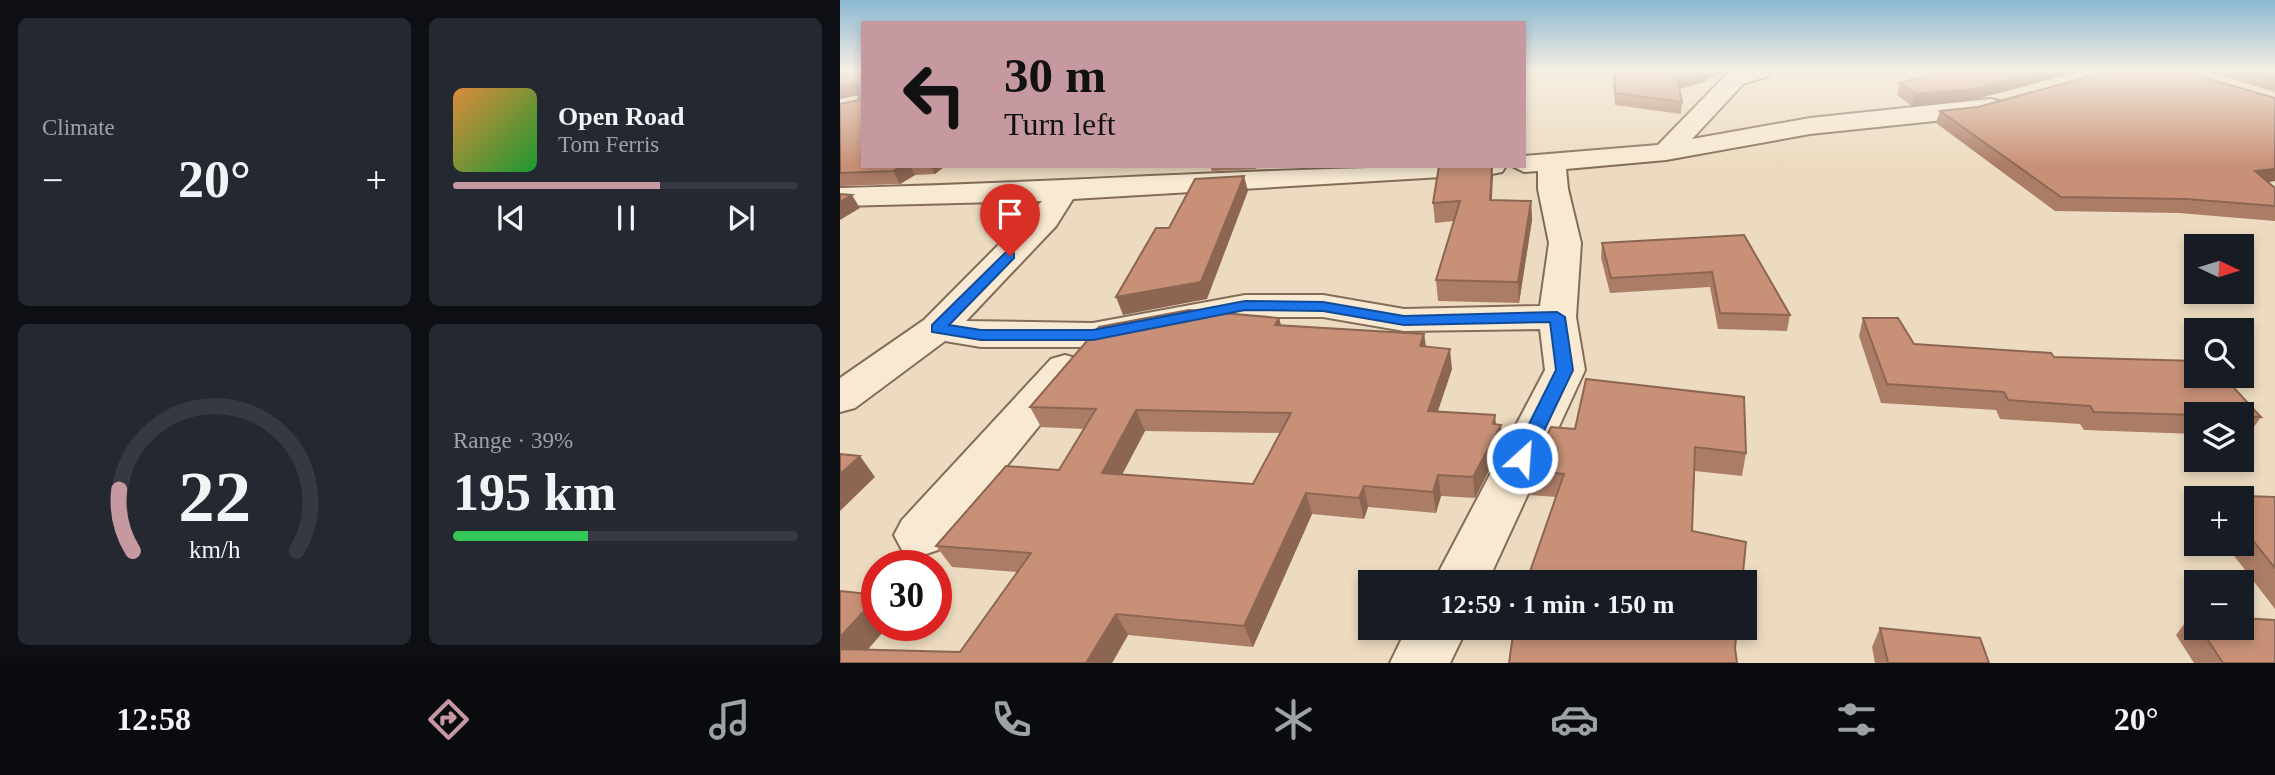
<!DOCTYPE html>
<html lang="en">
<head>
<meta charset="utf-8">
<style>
  :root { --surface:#171b24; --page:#242831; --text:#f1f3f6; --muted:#9ea1a6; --line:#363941; --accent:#c5999f }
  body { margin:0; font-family:Georgia,serif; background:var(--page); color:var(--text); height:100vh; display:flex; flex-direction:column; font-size:26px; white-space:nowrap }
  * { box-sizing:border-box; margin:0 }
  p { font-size:23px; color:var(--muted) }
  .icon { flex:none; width:38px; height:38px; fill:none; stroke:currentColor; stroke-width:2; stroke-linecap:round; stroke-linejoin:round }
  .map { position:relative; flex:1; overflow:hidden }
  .sheet { display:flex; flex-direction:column; gap:18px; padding:18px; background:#0d0f14; width:840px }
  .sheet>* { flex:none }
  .banner { position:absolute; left:21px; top:21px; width:665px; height:147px; border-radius:0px; box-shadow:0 4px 10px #0003; background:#c5999f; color:#111; overflow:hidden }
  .needle { width:46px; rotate:94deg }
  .controls { position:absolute; left:1344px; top:234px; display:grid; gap:14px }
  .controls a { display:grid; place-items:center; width:70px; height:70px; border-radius:0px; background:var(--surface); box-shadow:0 4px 10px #0003; font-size:35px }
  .speed { position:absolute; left:21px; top:550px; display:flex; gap:14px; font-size:35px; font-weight:700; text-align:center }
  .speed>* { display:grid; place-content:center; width:91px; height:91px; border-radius:50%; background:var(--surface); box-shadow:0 4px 10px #0003; line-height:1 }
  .speed .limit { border:10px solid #d22; background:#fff; color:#111 }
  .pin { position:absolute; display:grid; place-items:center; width:60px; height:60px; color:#fff; margin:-72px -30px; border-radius:50% 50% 50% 0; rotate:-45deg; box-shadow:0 0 7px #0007 }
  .pin .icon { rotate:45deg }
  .me { position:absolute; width:77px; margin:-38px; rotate:26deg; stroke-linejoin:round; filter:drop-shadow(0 0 5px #0008) }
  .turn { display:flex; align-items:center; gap:24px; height:147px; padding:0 28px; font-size:32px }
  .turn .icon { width:91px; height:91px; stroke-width:2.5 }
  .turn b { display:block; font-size:49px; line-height:60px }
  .big { font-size:52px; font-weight:700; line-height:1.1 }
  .sheet .tile { flex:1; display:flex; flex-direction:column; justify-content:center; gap:10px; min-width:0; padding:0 24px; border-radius:10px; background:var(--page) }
  .sheet .dial { align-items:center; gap:0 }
  .dial svg { height:182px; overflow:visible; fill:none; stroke:var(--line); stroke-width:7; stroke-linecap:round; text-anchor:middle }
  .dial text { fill:var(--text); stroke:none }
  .song { display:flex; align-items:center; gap:21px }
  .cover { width:84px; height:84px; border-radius:10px; background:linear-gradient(135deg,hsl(30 70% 55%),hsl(130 70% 35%)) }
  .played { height:7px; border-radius:4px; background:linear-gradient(90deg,var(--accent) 60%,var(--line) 60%) }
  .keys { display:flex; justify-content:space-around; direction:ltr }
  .heat { display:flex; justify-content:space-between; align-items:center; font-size:38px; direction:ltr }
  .charge { height:10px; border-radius:5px; background:linear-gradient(90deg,#34c759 39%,var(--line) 0) }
  .sheet .tiles { flex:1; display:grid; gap:18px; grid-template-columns:repeat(2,1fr) }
  .trip { position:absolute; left:518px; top:570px; width:399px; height:70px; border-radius:0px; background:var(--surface); box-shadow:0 4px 10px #0003; font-weight:700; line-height:70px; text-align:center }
  .dock { display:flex; height:112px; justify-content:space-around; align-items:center; background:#090b0e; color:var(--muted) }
  .dock .icon { width:49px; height:49px }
  .dock .on { color:var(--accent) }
  .dock b { font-size:32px; color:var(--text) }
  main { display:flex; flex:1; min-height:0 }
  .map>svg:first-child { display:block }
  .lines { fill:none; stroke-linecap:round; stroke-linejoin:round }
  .minor-casing { stroke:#846c59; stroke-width:4 }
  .minor { fill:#f7e9d2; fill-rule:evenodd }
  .wall { fill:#ac7d66; fill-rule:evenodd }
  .shaded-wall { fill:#8c6653 }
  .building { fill:#c89177; stroke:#8c6653; stroke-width:2; fill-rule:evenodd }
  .route { fill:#1a73e8; stroke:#114b97; stroke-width:2 }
</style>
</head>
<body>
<main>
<section class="sheet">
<div class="tiles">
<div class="tile"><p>Climate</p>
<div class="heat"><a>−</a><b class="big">20°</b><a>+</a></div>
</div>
<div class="tile">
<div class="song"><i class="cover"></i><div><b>Open Road</b><p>Tom Ferris</p></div></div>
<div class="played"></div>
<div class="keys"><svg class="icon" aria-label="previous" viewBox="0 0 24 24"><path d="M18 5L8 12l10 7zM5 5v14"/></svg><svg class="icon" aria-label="pause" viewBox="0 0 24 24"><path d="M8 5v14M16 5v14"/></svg><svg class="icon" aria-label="next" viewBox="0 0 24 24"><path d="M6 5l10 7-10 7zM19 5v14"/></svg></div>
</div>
<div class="tile dial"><svg viewBox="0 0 100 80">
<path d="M14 69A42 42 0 1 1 86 69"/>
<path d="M14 69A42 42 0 0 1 8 42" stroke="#c5999f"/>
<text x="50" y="56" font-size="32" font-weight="700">22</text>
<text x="50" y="72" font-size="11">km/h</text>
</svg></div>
<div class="tile"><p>Range · 39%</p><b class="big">195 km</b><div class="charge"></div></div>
</div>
</section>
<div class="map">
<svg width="1435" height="663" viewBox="0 0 1435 663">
  <rect width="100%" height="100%" fill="#ecdbc0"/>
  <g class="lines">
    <defs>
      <path id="minor" d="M 898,71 L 931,71 L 928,76 L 903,84 L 852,139 L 970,118 L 1150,99 L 1159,101 L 1162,106 L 1159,111 L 1133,117 L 970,134 L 826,160 L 726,169 L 728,189 L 741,243 L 736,317 L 745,370 L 647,583 L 593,583 L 705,370 L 700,329 L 564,331 L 483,317 L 405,317 L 253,347 L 141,347 L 105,341 L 15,408 L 0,412 L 0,378 L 84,320 L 202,201 L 0,206 L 0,188 C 222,183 444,166 666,166 L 662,172 L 652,174 L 233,199 L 216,226 L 126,321 L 253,323 L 405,295 L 483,295 L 564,309 L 700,306 L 709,243 L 698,189 L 698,171 L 684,172 L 672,166 L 684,166 L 684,156 L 818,145 L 887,74 Z
        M 225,355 L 239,359 L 245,368 L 239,377 L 98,550 L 80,556 L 62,550 L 54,535 L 62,520 L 211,359 Z
        M 567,628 L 627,628 L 610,663 L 550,663 Z"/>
    </defs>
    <!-- minor casing -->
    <use href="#minor" class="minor-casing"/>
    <!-- minor -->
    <use href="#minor" class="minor"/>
  </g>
  <!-- wall -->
  <path class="wall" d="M 23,71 L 23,166 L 105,166 L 95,174 L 75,175 L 60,184 L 0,186 L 0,104 L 19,100 L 19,95 L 0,99 Z
    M 773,71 L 890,71 L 867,78 L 867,81 L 839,89 L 842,102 L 841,114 L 775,105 Z
    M 1102,71 L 1241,71 L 1132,100 L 1072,106 L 1057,95 L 1060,83 Z
    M 1365,71 L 1435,71 L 1435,92 Z
    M 1435,98 L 1435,181 L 1428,182 L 1435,188 L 1435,221 L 1339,213 L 1215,211 L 1096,123 L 1100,111 L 1138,107 Z
    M 370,166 L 417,166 L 416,169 L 372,171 Z
    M 599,166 L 652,166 L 652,200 L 691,201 L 692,220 L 679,303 L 598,301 L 596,280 L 614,221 L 595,223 L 593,203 Z
    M 904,235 L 950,315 L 947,331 L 878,329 L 870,287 L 770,293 L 761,258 L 762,243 Z
    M 439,318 L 441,325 L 584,334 L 586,347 L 612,369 L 597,412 L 655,415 L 656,424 L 662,445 L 635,498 L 601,496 L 596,513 L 528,507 L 524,519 L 472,514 L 413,647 L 288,635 L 272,663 L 0,663 L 49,625 L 28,649 L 120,652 L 177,572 L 112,567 L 96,546 L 219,470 L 244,429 L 201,427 L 190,407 ZM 305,431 L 440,433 L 413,484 L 282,474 Z
    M 1023,318 L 1074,344 L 1214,357 L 1421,417 L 1408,435 L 1402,435 L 1402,415 L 1356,415 L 1356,434 L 1244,430 L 1240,424 L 1160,419 L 1156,410 L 1041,403 L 1019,336 Z
    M 711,427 L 906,453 L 902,476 L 855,471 L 852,531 L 902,583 L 716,497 L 690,495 L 690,471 Z
    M 1376,495 L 1435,497 L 1435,609 L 1385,544 L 1402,544 L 1402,499 L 1374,499 Z
    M 1351,615 L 1356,616 L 1356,628 L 1402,628 L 1435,663 L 1354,663 L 1336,635 Z
    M 1040,628 L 1149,663 L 1035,663 L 1032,647 Z"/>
  <!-- shaded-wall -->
  <path class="shaded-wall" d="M 865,71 L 890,71 L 867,78 L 867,81 L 836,90 L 837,79 Z
    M 1203,71 L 1241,71 L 1132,100 L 1072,106 L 1075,94 Z
    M 19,83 L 23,94 L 0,99 L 0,86 Z
    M 61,166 L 70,166 L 75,175 L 60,184 L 53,171 Z
    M 91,166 L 105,166 L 95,174 Z
    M 652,166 L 653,176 L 651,219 L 650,200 Z
    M 1435,169 L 1435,181 L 1407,185 L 1415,171 Z
    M 404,176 L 408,191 L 367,299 L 283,315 L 276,297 Z
    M 12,195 L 20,208 L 0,220 L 0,202 Z
    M 691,201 L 692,220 L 679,303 L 678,282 Z
    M 439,318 L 444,338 L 435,325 Z
    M 584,334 L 587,354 L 580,346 Z
    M 610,349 L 612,369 L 591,432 L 588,411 Z
    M 296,410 L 305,431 L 272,494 L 262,473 Z
    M 655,415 L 656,433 L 661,425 L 662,445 L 635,498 L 633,477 L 653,424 Z
    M 20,456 L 35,477 L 0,511 L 0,474 Z
    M 598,475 L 601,496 L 596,513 L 593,492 Z
    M 524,486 L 528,507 L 524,519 L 519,498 Z
    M 466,493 L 472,514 L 413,647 L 404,626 Z
    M 37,597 L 37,625 L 49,625 L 16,663 L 0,658 L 0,637 Z
    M 276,614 L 288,635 L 272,663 L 246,663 Z"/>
  <!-- building -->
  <path class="building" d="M 6,71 L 23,71 L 23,166 L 61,166 L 53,171 L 0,173 L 0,104 L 19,100 L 19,83 L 0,86 L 0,73 Z
    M 774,71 L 865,71 L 837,79 L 842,102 L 775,93 Z
    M 1102,71 L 1203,71 L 1135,89 L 1075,94 L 1060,83 Z
    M 1283,71 L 1342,71 L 1435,98 L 1435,169 L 1415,171 L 1435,188 L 1435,206 L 1346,199 L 1221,197 L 1100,111 L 1138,107 L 1251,76 Z
    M 1409,71 L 1435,71 L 1435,79 Z
    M 599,166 L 652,166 L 650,200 L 691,201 L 678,282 L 596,280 L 620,201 L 593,203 Z
    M 404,176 L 361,282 L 276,297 L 316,228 L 329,228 L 355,179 Z
    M 0,194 L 12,195 L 0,202 Z
    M 904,235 L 950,315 L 880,313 L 872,272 L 771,278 L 762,243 Z
    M 349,310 L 439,318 L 435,325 L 584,334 L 580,346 L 610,349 L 588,411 L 655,415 L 653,424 L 661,425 L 633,477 L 598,475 L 593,492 L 524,486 L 519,498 L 466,493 L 404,626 L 276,614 L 246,663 L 0,663 L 0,649 L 120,652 L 191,553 L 96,546 L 166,466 L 219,470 L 256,409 L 190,407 L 259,327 ZM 296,410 L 451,413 L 413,484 L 262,473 Z
    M 1023,318 L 1058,318 L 1074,344 L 1211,353 L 1214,357 L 1356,361 L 1356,376 L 1383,376 L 1421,417 L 1402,416 L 1402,415 L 1356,415 L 1254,412 L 1250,406 L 1168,400 L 1164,392 L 1047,384 Z
    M 746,379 L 904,397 L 906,453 L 855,447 L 852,531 L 906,542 L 902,583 L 686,583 L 724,474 L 690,471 L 711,427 L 735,429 Z
    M 0,454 L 20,456 L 0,474 Z
    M 1376,495 L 1435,497 L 1435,568 L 1402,527 L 1402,499 L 1379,499 Z
    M 0,591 L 37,595 L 37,597 L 0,637 Z
    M 1351,615 L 1356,616 L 1356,623 Z
    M 1402,618 L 1435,620 L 1435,663 L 1383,663 L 1360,628 L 1402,628 Z
    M 674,628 L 897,628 L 895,648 L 897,663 L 669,663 Z
    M 1040,628 L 1140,638 L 1149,663 L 1048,663 Z"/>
  <!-- sky -->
  <linearGradient id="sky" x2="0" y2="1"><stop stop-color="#8cb8d3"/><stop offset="0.43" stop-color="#f6efe3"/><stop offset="1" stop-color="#f6efe3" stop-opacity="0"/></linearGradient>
  <rect width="1435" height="164" fill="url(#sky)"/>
  <!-- route -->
  <path class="route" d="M 170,251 L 174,253 L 174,258 L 109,325 L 141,330 L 253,330 L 405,301 L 483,302 L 564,316 L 717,312 L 725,317 L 733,370 L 691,458 L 682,465 L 672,458 L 716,370 L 710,322 L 564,325 L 483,311 L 405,310 L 253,340 L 141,340 L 92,332 L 92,325 L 165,253 Z"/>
</svg>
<div class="controls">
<a><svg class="needle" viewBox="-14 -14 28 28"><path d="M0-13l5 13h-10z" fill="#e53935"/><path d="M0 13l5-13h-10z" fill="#9ea1a6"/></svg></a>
<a><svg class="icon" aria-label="search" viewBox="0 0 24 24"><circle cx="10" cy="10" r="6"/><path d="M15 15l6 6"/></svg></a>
<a><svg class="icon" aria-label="layers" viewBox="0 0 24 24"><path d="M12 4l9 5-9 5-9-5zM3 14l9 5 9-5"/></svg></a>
<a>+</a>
<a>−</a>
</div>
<div class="speed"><div class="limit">30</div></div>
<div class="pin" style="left:170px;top:256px;background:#d93025"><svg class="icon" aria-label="arrive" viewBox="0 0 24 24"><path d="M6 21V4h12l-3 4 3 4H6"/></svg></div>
<svg class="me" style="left:682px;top:458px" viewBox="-20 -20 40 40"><circle r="17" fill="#1a73e8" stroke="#fff" stroke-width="3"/><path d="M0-11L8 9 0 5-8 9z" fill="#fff"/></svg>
<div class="trip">12:59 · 1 min · 150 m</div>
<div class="banner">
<div class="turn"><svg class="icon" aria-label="left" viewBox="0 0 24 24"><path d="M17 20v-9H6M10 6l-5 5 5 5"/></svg><div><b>30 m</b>Turn left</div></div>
</div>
</div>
</main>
<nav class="dock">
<b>12:58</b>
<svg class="icon on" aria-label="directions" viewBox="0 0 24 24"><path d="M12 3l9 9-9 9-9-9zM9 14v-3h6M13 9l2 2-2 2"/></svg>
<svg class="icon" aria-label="music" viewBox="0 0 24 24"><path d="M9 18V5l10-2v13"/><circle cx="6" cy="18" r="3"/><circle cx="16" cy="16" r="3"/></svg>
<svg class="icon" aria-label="phone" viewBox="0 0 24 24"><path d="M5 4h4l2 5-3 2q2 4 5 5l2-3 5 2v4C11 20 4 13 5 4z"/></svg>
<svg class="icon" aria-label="climate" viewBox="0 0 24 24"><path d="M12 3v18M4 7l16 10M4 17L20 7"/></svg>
<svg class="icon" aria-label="car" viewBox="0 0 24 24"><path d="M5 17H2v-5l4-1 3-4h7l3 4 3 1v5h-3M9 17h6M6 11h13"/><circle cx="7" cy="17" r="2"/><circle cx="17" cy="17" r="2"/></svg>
<svg class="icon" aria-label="filters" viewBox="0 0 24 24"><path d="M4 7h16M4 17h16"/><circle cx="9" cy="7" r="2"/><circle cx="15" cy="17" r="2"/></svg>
<b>20°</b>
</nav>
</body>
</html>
